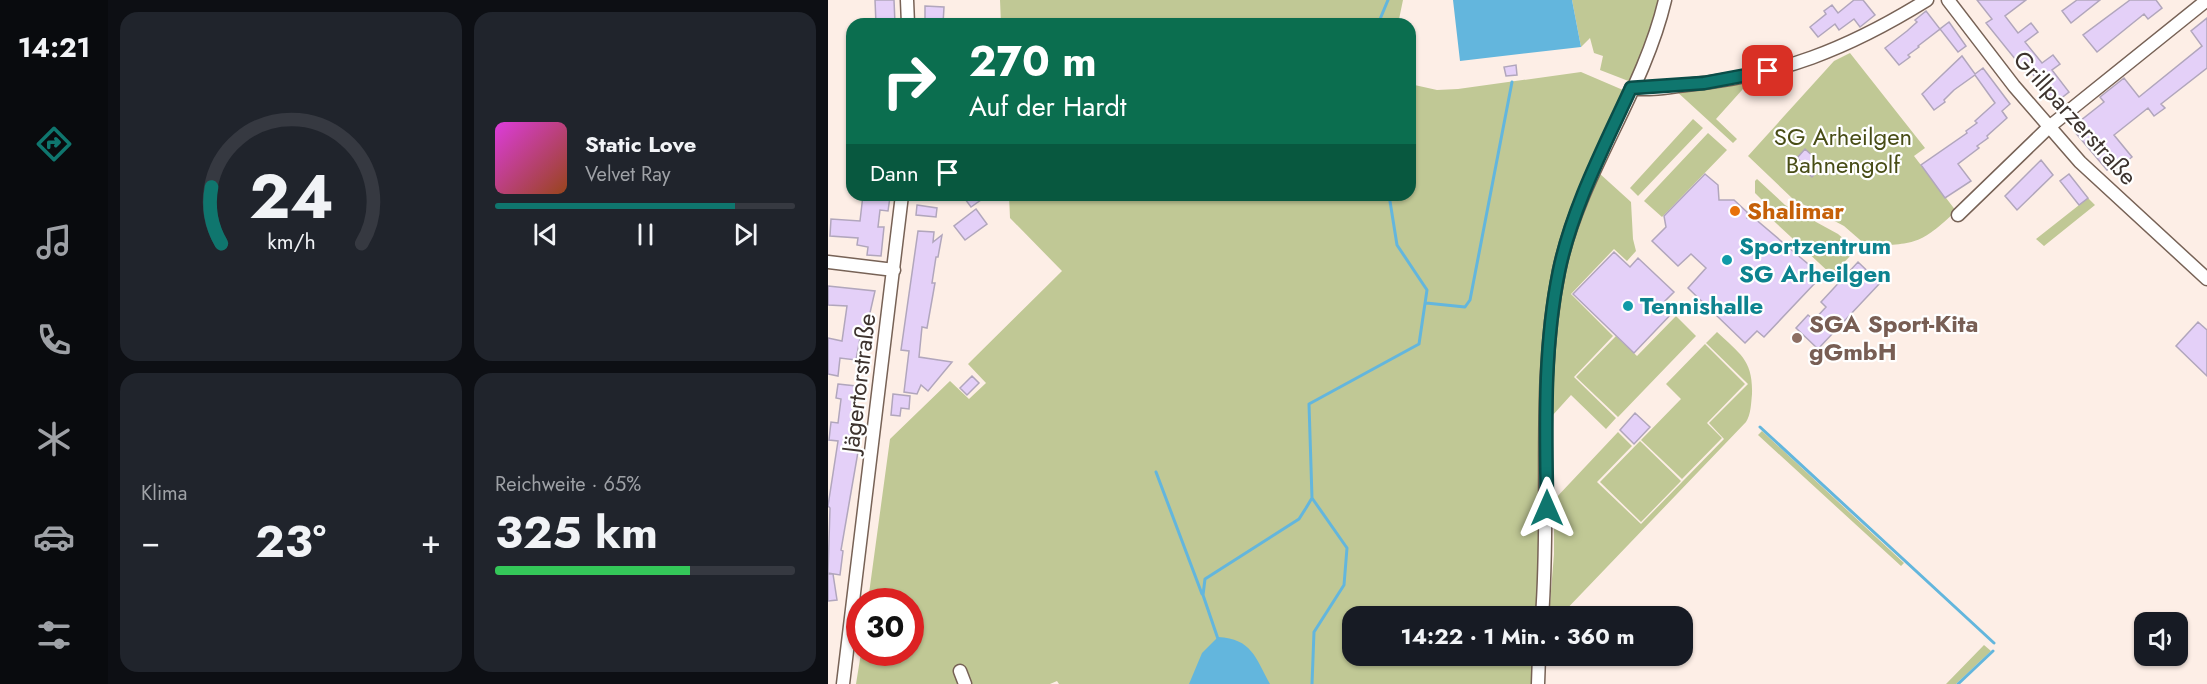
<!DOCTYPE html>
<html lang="de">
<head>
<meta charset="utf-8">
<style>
  :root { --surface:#171b24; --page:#20242c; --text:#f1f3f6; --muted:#9ea1a6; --line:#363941; --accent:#0f766e }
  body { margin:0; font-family:Jost,sans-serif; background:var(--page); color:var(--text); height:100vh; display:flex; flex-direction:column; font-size:22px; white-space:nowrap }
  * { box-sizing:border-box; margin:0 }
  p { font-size:20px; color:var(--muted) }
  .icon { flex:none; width:33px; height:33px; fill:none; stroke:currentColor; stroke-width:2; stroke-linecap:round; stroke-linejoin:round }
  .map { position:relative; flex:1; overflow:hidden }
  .details { display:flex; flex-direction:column; gap:12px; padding:12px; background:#0d0f14; width:720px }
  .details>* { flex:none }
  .top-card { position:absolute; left:18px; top:18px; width:570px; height:183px; border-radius:18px; box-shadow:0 2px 4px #0004; background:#0b6e4f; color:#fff; overflow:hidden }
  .fabs { position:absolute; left:1306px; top:612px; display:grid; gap:12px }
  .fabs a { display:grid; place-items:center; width:54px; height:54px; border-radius:12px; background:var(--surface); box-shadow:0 2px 4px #0004; font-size:30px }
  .speed { position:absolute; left:18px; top:588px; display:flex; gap:12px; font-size:30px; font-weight:700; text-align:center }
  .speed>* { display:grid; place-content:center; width:78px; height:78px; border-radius:50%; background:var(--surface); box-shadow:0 2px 4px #0004; line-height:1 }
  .speed .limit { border:9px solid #d22; background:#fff; color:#111 }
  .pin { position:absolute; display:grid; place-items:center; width:51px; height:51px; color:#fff; margin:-26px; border-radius:12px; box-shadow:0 3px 9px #0006 }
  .me { position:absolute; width:66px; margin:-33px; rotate:0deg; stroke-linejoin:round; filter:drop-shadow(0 0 4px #0008) }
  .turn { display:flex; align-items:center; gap:21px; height:126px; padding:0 24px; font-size:27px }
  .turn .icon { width:78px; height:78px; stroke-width:2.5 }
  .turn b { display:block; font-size:42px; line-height:51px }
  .then { display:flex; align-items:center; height:57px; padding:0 24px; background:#0003; gap:12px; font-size:22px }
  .big { font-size:45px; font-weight:700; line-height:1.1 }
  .details .widget { flex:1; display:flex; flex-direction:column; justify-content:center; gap:9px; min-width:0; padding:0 21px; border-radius:18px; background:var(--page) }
  .details .dial { align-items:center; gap:0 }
  .dial svg { height:156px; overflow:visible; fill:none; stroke:var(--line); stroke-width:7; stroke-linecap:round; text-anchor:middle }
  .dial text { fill:var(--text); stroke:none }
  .song { display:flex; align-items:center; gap:18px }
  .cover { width:72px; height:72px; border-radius:9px; background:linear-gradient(135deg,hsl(300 70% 55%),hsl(20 70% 35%)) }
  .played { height:6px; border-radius:3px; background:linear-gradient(90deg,var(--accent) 80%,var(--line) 80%) }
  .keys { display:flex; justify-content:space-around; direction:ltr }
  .heat { display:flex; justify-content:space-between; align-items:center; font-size:33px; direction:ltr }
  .charge { height:9px; border-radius:4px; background:linear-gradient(90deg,#34c759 65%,var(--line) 0) }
  .details .tiles { flex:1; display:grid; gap:12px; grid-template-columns:repeat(2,1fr) }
  .trip { position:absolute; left:514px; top:606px; width:351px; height:60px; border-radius:18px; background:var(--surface); box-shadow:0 2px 4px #0004; font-weight:700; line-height:60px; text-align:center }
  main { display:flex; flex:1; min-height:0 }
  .dock { display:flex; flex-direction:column; width:108px; justify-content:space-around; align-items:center; background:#090b0e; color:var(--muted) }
  .dock .icon { width:42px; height:42px }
  .dock .on { color:var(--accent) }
  .dock b { font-size:27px; color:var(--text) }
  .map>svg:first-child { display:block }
  .green { fill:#c0c895 }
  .water { fill:#63b6dd }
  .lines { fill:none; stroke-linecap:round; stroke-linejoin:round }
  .stream { stroke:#63b6dd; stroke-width:3 }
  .building { fill:#e4d0f8; stroke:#b1a6bc; stroke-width:1.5 }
  .minor-casing { stroke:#776256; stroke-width:15 }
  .minor { stroke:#fff; stroke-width:12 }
  .route-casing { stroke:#0a4d48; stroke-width:15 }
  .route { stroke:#0f766e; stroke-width:10 }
  .food-dot { fill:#e8710a; stroke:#fff; stroke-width:2 }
  .culture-dot { fill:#0f9aa8; stroke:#fff; stroke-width:2 }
  .education-dot { fill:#8d6e63; stroke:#fff; stroke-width:2 }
  .labels { text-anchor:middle; stroke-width:4.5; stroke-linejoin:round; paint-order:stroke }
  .street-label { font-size:24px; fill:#3d332e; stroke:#fff }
  .park-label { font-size:24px; fill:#484d16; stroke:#fff }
  .food-label { font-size:24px; font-weight:bold; fill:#c56008; stroke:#fff; text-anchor:start }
  .culture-label { font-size:24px; font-weight:bold; fill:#0d838f; stroke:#fff; text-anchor:start }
  .education-label { font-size:24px; font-weight:bold; fill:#785e54; stroke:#fff; text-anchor:start }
</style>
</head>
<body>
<main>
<nav class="dock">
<b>14:21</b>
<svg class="icon on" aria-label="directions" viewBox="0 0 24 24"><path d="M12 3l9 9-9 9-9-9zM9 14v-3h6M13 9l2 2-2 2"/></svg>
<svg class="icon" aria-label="music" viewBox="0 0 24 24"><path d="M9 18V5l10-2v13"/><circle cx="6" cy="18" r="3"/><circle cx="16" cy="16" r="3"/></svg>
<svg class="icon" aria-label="phone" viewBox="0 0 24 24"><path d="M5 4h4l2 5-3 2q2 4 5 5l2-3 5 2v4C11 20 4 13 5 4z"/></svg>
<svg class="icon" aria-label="climate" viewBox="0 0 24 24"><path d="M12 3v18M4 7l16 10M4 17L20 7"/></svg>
<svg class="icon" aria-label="car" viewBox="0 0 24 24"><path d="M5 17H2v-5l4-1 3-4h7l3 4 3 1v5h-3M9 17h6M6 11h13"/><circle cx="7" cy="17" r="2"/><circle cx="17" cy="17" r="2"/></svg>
<svg class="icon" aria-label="filters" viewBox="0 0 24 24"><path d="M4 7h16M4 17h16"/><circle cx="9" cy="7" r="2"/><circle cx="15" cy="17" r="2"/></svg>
</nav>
<section class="details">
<div class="tiles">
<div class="widget dial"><svg viewBox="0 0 100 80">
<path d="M14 69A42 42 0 1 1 86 69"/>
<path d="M14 69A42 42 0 0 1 9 40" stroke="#0f766e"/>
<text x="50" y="56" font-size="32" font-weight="700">24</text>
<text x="50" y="72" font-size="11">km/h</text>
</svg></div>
<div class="widget">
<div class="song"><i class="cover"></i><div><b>Static Love</b><p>Velvet Ray</p></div></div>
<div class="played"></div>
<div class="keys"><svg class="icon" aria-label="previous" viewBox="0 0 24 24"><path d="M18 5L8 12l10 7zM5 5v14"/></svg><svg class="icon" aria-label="pause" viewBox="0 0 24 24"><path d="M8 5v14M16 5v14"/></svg><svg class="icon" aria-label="next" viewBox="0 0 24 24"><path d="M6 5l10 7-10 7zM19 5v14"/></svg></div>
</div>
<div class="widget"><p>Klima</p>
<div class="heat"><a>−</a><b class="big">23°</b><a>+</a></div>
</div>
<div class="widget"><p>Reichweite · 65%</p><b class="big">325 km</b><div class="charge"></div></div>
</div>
</section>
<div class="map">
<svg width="1379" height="684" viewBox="0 0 1379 684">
  <rect width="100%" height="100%" fill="#fdeee6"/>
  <!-- green -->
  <path class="green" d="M 172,0 L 575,0 L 570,24 L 173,24 Z
    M 744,0 L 832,0 L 825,30 L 803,82 L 772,70 L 775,56 L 766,53 L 762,38 L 753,47 Z
    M 1022,53 L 1097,148 L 1086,156 L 1128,211 C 1092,245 1087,244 1039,246 L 1016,226 L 965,199 L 920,156 L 1006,61 Z
    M 753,72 L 795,90 L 738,226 L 716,336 L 711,410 L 713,554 L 708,616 L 525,616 L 525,656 L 705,656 L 703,684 L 231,684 L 229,681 L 222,684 L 28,684 L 33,653 L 82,652 L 82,602 L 40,601 L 62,439 L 122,381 L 141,399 L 158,383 L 140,364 L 234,271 L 182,218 L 181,195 L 582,195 L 582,84 L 609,90 L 630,89 Z
    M 923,80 L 888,119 L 909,139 L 905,143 L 847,90 Z
    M 865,119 L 875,128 L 810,196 L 802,188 Z
    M 880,133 L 899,150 L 834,217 L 816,201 Z
    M 771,173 L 803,202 L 805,239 L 808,251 L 799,261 L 786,249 L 743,294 L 785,336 L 746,377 L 788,418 L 778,429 L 743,395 L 724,416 L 723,406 C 725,361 728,317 736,273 C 743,239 758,206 771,173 Z
    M 929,179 L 957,205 L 1010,234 L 1024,246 L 1024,254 L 1004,275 L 936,212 L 935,201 L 927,193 L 927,181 Z
    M 1260,198 L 1267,205 L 1216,246 L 1208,239 Z
    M 848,316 L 868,336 L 790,417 L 748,377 L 788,336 L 809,356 Z
    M 889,332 C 912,354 925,360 924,394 C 923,404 923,414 918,422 L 732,616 L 721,616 L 726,554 L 726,500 L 790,432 L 804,446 L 769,482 L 813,524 L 896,439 L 881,423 L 920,384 L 878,343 Z
    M 877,344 L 917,384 L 879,423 L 894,438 L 854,479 L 813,440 L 853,399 L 838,384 Z
    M 934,431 L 1076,563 L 1073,566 L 930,435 Z
    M 812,441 L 853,481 L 813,522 L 772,482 Z
    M 1156,645 L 1163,651 L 1128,684 L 1118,684 Z"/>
  <!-- water -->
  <path class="water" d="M 625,0 L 744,0 L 753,47 L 632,61 Z
    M 390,637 C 424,639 427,657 442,684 L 361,684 L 374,653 Z"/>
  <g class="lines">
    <!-- stream -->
    <path class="stream" d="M 550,24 L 560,0
      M 598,303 L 637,307 L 642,300 L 684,82
      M 932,427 L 1166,643
      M 328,472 L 374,594
      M 390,639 L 375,595 L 377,579 L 471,519 L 478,508 L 484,498 L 481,404 L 591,344 L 599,290 L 569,245 L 561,195
      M 484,684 L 486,632 L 516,585 L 519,548 L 484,498
      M 1130,684 L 1165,651"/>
  </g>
  <!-- building -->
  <path class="building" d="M 47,0 L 66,0 L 67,24 L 48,24 Z
    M 1026,0 L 1035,0 L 1047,15 L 1032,27 L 1026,19 L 1011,30 L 1007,24 L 990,37 L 982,27 L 998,14 L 996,11 L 1004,5 L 1010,13 Z
    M 1149,0 L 1198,0 L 1177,16 L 1190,33 L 1203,23 L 1210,32 L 1197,42 L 1214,63 L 1225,55 L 1232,64 L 1224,70 L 1241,92 L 1227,103 L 1203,72 L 1200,75 L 1158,23 L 1164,19 Z
    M 1249,0 L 1272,0 L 1243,23 L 1234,11 Z
    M 1302,0 L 1328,0 L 1334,8 L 1320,19 L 1316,14 L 1269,52 L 1255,35 Z
    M 97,6 L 116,7 L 115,24 L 97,24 Z
    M 1098,11 L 1112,29 L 1090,46 L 1091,47 L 1080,55 L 1082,57 L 1071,65 L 1057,48 L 1079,31 L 1089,22 L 1087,20 Z
    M 1379,18 L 1379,68 L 1333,104 L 1337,108 L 1326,116 L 1320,108 L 1286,135 L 1304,157 L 1286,171 L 1283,168 L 1279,170 L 1246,131 L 1250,129 L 1247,125 L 1276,102 L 1272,97 L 1296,78 L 1311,97 L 1374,46 L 1363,31 Z
    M 1121,22 L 1138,46 L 1130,52 L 1112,29 Z
    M 1134,56 L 1147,74 L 1155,68 L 1182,104 L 1174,111 L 1179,118 L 1159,136 L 1160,138 L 1149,146 L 1151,148 L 1130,164 L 1143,181 L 1117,198 L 1093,165 L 1139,133 L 1138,131 L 1149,123 L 1147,121 L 1167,103 L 1147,75 L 1126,90 L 1116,100 L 1117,102 L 1106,110 L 1094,94 Z
    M 688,65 L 689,75 L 678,76 L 676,67 Z
    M 977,149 L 988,159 L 985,162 L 992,168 L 984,177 L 976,170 L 979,167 L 969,158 Z
    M 1213,160 L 1225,175 L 1189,210 L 1177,196 Z
    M 877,174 L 890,185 L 891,200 L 906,200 L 919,212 L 919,218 L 926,218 L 986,269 L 979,276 L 987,283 L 936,337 L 929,331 L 917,343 L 860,288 L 878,268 L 863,254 L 850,266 L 824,241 L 838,227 L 836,216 Z
    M 1241,174 L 1260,198 L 1251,205 L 1232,181 Z
    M 35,195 L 62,197 L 60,211 L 52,210 L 50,227 L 56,227 L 53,256 L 39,255 L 40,247 L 29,245 L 30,238 L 2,236 L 3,219 L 32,221 Z
    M 134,195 L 160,195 L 143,207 Z
    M 89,205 L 109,208 L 108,217 L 88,215 Z
    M 148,209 L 159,224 L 137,240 L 126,226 Z
    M 90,231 L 106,232 L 105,242 L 114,235 L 110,257 L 108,257 L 104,283 L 107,283 L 99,328 L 94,327 L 91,357 L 124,362 L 100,391 L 93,385 L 89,394 L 76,392 L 81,351 L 73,350 Z
    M 786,252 L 802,267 L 810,258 L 846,292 L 837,301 L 847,310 L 806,353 L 745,294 Z
    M 1030,262 L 1052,283 L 990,349 L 968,328 L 980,315 L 986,320 L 998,307 L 993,302 Z
    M 0,286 L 47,291 L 36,339 L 32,338 L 28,360 L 12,358 L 10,376 L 0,374 L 0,338 L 14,341 L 19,306 L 0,305 Z
    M 1370,322 L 1379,330 L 1379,376 L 1348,346 Z
    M 144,376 L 151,383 L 139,395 L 132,388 Z
    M 10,384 L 28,386 L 25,404 L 36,406 L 34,421 L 26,420 L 22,451 L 30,452 L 13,550 L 15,551 L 12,575 L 0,573 L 2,508 L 0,506 L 10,441 L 1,440 L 3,422 L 10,423 L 13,399 L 8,398 Z
    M 65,394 L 82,396 L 81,409 L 73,408 L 72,416 L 63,415 Z
    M 807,413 L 822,427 L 806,444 L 792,430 Z
    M 0,574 L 5,574 L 9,600 L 0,601 Z"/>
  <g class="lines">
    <defs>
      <path id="minor" d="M 79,0 L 80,24
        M 1120,0 L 1186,86 L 1252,162 L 1379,279
        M 803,88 C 821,91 841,87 858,85 C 952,76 1020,49 1099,0
        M 1130,215 L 1221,127 L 1379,0
        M 0,262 L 66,270
        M 714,616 C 723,502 708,385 731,271 C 751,175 815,94 837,0
        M 132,671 L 137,684
        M 15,684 L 74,195
        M 710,684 L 711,656"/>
    </defs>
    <!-- minor casing -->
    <use href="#minor" class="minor-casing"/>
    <!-- minor -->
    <use href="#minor" class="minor"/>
  </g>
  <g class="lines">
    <defs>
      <path id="route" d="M 719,508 C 718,429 715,349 731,271 C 744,208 776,147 803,88 L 876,83 L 940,71"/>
    </defs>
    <!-- route casing -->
    <use href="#route" class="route-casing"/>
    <!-- route -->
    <use href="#route" class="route"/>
  </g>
  <!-- markers -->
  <circle class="food-dot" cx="907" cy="211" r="6"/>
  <g class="culture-dot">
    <circle cx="899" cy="260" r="6"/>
    <circle cx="800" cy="306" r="6"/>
  </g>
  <circle class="education-dot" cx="969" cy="338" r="6"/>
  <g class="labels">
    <!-- street labels -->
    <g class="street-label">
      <text transform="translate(1247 118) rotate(48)" y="8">Grillparzerstraße</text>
      <text transform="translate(31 383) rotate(-83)" y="8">Jägertorstraße</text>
    </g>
    <!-- park labels -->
    <g class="park-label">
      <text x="1015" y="145">SG Arheilgen<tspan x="1015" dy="28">Bahnengolf</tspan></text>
    </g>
    <!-- food labels -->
    <g class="food-label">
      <text x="919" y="219">Shalimar</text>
    </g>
    <!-- culture labels -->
    <g class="culture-label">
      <text x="911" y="254">Sportzentrum<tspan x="911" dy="28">SG Arheilgen</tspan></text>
      <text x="812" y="314">Tennishalle</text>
    </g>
    <!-- education labels -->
    <g class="education-label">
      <text x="981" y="332">SGA Sport-Kita<tspan x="981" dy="28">gGmbH</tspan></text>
    </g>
  </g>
</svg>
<div class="fabs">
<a><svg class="icon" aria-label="sound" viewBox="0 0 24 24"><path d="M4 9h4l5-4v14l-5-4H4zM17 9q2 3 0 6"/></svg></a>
</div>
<div class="speed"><div class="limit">30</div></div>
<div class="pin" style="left:940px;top:71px;background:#d93025"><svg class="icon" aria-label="arrive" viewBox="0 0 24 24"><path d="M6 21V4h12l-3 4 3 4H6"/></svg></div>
<svg class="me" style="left:719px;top:508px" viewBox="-20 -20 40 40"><path d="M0-17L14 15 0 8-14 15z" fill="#0f766e" stroke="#fff" stroke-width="4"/></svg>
<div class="trip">14:22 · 1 Min. · 360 m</div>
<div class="top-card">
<div class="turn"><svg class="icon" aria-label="right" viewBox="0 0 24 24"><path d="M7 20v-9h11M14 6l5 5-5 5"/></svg><div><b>270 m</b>Auf der Hardt</div></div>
<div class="then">Dann<svg class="icon" aria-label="arrive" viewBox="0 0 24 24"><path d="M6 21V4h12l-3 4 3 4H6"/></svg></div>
</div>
</div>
</main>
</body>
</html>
